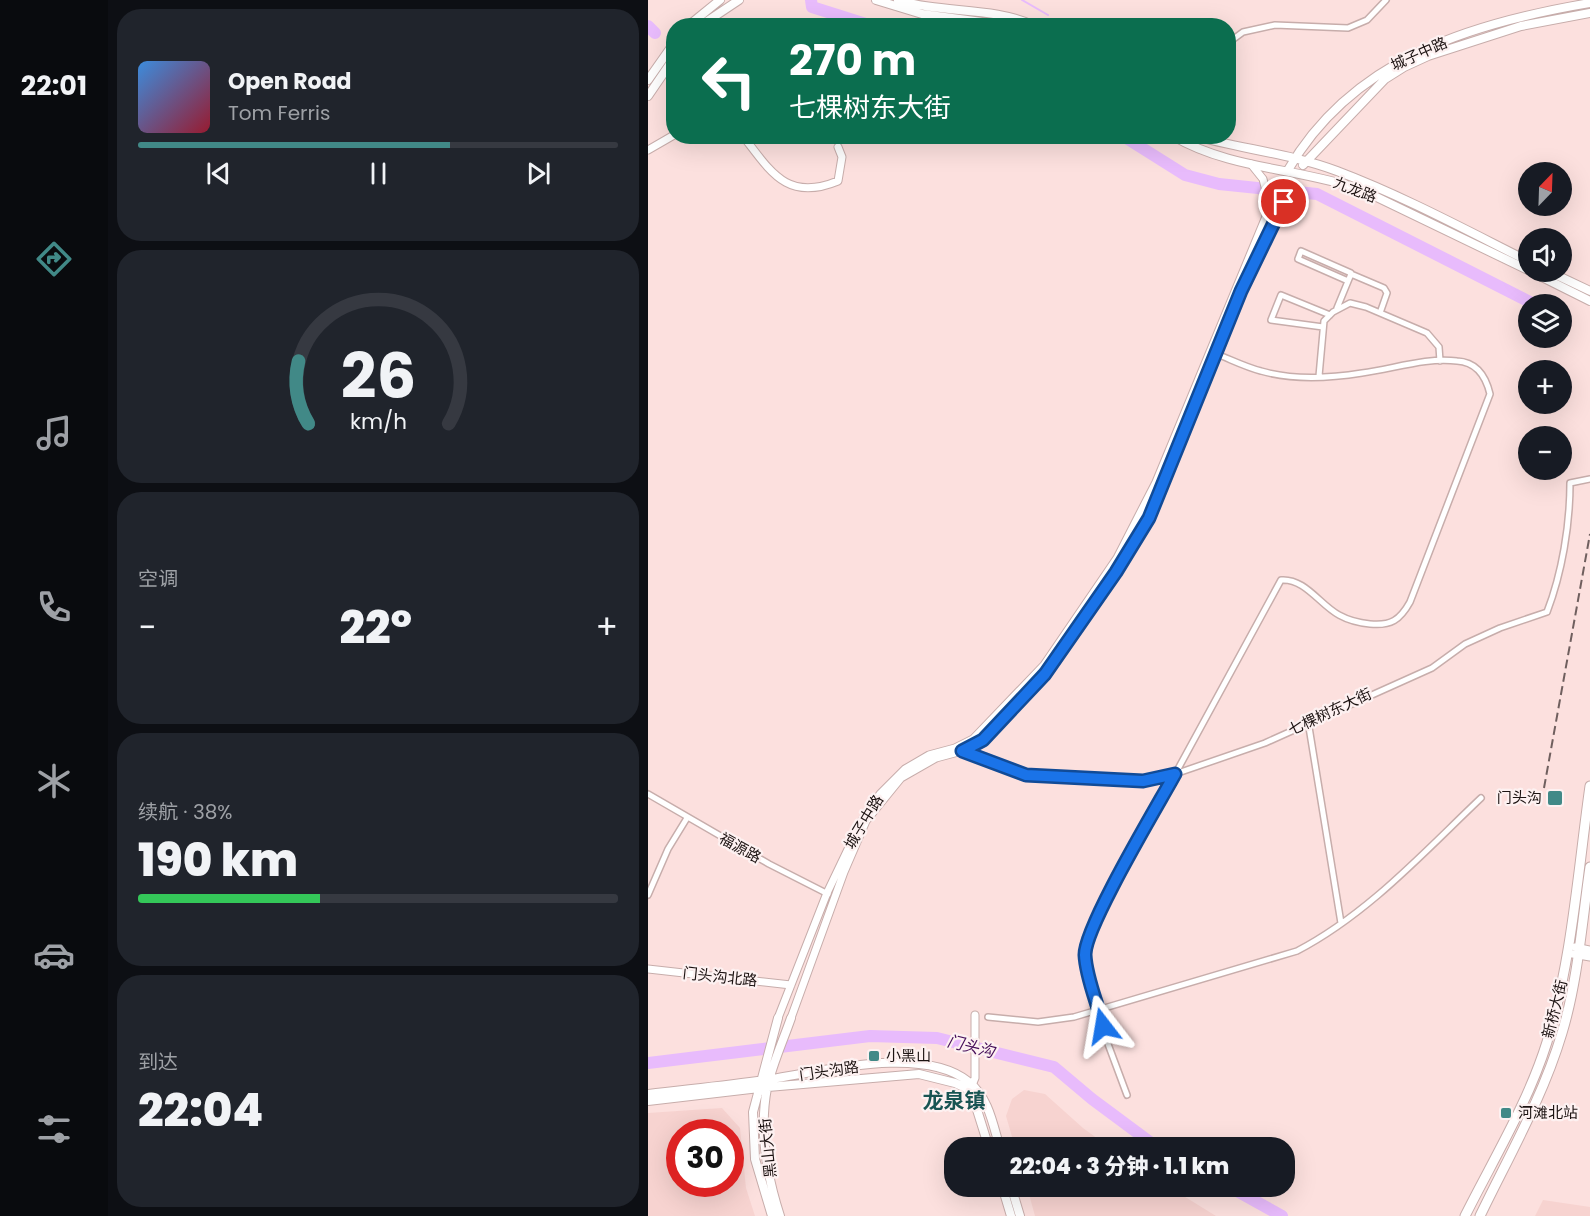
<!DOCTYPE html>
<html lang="zh">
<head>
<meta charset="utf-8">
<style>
  :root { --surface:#171b24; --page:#20242c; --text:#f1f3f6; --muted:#9ea1a6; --line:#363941; --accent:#418987 }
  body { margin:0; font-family:Poppins,"Noto Sans SC",sans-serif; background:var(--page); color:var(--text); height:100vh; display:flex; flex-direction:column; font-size:22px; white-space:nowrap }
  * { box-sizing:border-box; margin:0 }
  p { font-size:20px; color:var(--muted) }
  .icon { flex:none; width:33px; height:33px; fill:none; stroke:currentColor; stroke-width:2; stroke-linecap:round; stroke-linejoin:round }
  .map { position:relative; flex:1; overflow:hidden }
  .sheet { display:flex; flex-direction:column; gap:9px; padding:9px; background:#0d0f14; width:540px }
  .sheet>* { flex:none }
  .banner { position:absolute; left:18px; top:18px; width:570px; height:126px; border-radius:24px; box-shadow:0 6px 24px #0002; background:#0b6e4f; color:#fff; overflow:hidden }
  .needle { width:39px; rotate:23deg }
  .controls { position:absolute; left:870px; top:162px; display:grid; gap:12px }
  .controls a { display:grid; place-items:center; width:54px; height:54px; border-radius:50%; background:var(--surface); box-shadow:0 6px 24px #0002; font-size:30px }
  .speed { position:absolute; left:18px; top:1119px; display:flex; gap:12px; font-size:30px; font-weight:700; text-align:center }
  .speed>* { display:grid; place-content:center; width:78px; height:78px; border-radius:50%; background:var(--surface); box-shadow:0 6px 24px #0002; line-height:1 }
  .speed .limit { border:9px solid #d22; background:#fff; color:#111 }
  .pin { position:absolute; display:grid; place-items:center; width:51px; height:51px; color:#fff; margin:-26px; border:3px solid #fff; border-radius:50%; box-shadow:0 2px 6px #0007 }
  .me { position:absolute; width:66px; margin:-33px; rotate:346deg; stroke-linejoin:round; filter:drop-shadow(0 0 4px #0008) }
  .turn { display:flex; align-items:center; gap:21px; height:126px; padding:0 24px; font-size:27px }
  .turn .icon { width:78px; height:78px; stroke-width:2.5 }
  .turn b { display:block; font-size:42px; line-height:51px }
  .big { font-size:45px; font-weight:800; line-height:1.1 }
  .sheet .card { flex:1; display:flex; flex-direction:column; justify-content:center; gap:9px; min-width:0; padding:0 21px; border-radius:24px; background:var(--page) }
  .sheet .dial { align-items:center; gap:0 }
  .dial svg { height:156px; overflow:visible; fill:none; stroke:var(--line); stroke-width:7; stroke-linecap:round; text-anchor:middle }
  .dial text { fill:var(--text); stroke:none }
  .song { display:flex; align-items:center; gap:18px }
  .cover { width:72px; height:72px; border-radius:9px; background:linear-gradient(135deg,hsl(210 70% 55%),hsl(350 70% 35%)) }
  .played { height:6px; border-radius:3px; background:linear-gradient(90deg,var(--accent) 65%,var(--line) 65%) }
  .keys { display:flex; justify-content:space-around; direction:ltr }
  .heat { display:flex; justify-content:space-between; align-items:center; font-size:33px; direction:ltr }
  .charge { height:9px; border-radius:4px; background:linear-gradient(90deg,#34c759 38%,var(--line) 0) }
  .trip { position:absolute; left:296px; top:1137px; width:351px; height:60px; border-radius:24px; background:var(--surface); box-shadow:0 6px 24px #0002; font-weight:800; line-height:60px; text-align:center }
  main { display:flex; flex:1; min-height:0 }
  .tabs { display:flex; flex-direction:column; width:108px; justify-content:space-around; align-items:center; background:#090b0e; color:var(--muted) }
  .tabs .icon { width:42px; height:42px }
  .tabs .current { color:var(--accent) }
  .tabs b { font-size:27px; color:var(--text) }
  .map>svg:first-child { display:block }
  .built { fill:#f7d3d0; fill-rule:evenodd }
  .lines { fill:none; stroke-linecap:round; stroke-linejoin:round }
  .stream { stroke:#e8bbfc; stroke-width:2 }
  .river { stroke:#e8bbfc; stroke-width:12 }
  .minor-casing { stroke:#c7adab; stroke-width:8 }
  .tertiary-casing { stroke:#c7adab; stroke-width:9 }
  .secondary-casing { stroke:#c7adab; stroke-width:10 }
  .primary-casing { stroke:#c7adab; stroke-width:11 }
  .minor { stroke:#fff; stroke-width:5 }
  .tertiary { stroke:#fff; stroke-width:7 }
  .secondary { stroke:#fff; stroke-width:8 }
  .primary { stroke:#fff; stroke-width:9 }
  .rail { stroke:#6f5f5e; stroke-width:2; stroke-dasharray:9 4.5; stroke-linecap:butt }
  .route-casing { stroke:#114b97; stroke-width:15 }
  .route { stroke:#1a73e8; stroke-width:10 }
  .poi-dot { fill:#418987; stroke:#fdf1f1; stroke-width:2 }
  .labels { text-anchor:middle; stroke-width:4.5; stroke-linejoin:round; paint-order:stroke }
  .street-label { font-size:15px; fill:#1c1312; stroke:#fdf1f1 }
  .poi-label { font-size:15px; fill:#1c1312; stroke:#fdf1f1; text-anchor:start }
  .water-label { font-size:16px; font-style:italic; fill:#450d59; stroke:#fdf1f1 }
  .district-label { font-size:21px; font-weight:bold; fill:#185453; stroke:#fdf1f1 }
</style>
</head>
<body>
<main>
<nav class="tabs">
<b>22:01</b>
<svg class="icon current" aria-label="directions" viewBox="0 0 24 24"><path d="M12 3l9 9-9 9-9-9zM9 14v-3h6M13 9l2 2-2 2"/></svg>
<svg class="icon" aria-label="music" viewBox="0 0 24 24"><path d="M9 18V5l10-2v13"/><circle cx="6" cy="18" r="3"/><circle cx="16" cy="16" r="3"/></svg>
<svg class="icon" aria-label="phone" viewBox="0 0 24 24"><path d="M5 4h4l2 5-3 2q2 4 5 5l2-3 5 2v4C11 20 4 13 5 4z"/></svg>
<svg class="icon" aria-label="climate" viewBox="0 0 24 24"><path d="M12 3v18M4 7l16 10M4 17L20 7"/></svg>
<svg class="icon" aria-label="car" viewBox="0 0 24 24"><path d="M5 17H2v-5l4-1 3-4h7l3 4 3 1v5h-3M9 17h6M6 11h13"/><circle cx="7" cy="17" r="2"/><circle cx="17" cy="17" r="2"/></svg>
<svg class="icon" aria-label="filters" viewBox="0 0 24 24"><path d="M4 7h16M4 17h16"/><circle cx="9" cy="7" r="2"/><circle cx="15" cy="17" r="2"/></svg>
</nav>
<section class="sheet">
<div class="card">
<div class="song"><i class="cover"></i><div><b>Open Road</b><p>Tom Ferris</p></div></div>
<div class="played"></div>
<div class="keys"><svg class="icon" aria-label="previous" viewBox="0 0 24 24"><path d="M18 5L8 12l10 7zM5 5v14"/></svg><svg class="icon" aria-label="pause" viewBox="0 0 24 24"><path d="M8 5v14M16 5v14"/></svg><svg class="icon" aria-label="next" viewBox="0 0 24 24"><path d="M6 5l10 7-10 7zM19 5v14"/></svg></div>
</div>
<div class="card dial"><svg viewBox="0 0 100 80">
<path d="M14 69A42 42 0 1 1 86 69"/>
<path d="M14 69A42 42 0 0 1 9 37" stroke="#418987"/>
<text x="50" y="56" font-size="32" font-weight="700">26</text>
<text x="50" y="72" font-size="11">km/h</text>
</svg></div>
<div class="card"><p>空调</p>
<div class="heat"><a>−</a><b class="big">22°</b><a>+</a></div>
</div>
<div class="card"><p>续航 · 38%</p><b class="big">190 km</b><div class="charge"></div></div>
<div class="card"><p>到达</p><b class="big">22:04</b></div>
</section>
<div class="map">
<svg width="942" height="1216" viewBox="0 0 942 1216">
  <rect width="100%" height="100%" fill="#fce0de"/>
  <!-- built -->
  <path class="built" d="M 376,1090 L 397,1094 L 435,1128 L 461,1147 L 367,1147 L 358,1116 L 364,1099 Z
    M 74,1108 L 92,1128 L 98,1188 L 107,1216 L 0,1216 L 0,1113 ZM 32,1132 L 82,1132 L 82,1184 L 32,1184 Z
    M 379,1187 L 521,1187 L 568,1216 L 387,1216 Z
    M 895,1200 L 942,1207 L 942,1216 L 887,1216 Z"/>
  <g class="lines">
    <!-- stream -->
    <path class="stream" d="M 374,0 L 400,15"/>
    <!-- river -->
    <path class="river" d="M 163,0 L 164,7 L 224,26
      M 0,26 L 7,33
      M 475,136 L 537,175 L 571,184 L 669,194 L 886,304
      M 0,1063 L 222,1036 L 289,1038 L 406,1067 L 444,1099 L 510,1148
      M 580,1186 L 634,1216"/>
    <defs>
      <path id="minor" d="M 580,43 L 595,32 L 627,25 L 700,28 L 719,20 L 738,0
        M 703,274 L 736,288 L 739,293 L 732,313
        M 689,308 L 703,274 L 703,273 L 653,251 L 650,259 L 700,281
        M 675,327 L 623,320 L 633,295 L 682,315
        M 671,376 L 676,321 L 685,312 L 702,303 L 718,307 L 779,333 L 791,347 L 792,361
        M 660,721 L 693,923
        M 314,751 L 378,775 L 449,780 L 495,781 L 527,774 L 617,743 L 784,668 L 817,644 L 852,628 L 899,612 C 914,573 922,525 922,483 L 942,479
        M 0,794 L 121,864 L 180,894
        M 0,895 L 20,849 L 39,818
        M 340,1017 L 390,1022 L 426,1017 L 649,951 C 720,914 776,852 833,798
        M 479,1095 L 460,1044 L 437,954 L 452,912 L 633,580 C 657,578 672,605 691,615 C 700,620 712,623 722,624 C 743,626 752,620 762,602 L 842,394 C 838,377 829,362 809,361 C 778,357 745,369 714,373 C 683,378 644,380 613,371 C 597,367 582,359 566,353"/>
      <path id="tertiary" d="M 95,136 C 123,172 139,202 190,181 L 194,157 L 190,147
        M 0,150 L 26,135
        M 603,164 L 615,179 L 622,207
        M 927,947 L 942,950
        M 919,953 L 942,957
        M 0,969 L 143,985
        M 130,1018 L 179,893 L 214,820 L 232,794 L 257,769 L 281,755 L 307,748 L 325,739 L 396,665 L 469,558 L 508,482 L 624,202 L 629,195 L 635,195 L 636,202 L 593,291 L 501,518 L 468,572 L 397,674 L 335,740 L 314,751 L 288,758 L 253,778 L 218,821 L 196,872 L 143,1018
        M 322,1090 L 327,1078 L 327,1015"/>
      <path id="secondary" d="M 228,0 L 274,14 L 364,26
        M 250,0 C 295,14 344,6 387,26
        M 40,26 L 72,0
        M 52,26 L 91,0
        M 0,80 L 26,43
        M 0,96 L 26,58
        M 525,136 C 583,170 652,168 714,190 L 880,270
        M 547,136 C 594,149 644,154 689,171 C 755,196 818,230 880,261
        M 655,165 L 737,79 L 756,67 L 780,56 L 873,26 L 942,13
        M 640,170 C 704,59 823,23 942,3
        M 884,272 L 942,301
        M 902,272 L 942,291
        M 0,1094 C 41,1089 83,1085 123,1079 C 176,1071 276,1045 321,1082 C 341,1098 345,1125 352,1148
        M 0,1101 L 120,1087 L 271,1074 L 307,1083 L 318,1088 L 325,1097 L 341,1148
        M 354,1186 L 363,1216
        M 363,1186 L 372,1216
        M 124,1216 L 107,1159 L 105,1112 L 130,1018
        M 132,1216 C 119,1176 111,1130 119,1088 C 124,1065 135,1041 143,1018"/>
      <path id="primary" d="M 817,1216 C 845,1160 880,1103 899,1042 C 924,960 930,871 942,786
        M 832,1216 C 861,1156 895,1097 914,1033 C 930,980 934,922 942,867"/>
    </defs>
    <!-- minor casing -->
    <use href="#minor" class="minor-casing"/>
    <!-- tertiary casing -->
    <use href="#tertiary" class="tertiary-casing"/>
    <!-- secondary casing -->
    <use href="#secondary" class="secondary-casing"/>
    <!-- primary casing -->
    <use href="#primary" class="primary-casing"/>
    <!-- minor -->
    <use href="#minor" class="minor"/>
    <!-- tertiary -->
    <use href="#tertiary" class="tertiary"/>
    <!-- secondary -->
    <use href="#secondary" class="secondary"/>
    <!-- primary -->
    <use href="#primary" class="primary"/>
    <!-- rail -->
    <path class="rail" d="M 896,788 L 942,534"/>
  </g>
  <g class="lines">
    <defs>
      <path id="route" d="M 455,1026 C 450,1004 438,978 437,955 C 436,928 510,805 527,774 L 495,781 L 378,775 L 314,751 L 335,740 L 397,674 L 468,572 L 501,518 L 593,291 L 636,202"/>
    </defs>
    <!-- route casing -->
    <use href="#route" class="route-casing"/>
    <!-- route -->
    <use href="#route" class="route"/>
  </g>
  <!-- markers -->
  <g class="poi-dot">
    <rect x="899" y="790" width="16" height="16" rx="3"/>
    <rect x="220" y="1050" width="12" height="12" rx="3"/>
    <rect x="852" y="1107" width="12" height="12" rx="3"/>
  </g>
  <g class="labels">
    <!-- street labels -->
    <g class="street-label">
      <text transform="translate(771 54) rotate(-24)" y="5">城子中路</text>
      <text transform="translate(707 190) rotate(21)" y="5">九龙路</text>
      <text transform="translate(682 712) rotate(-25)" y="5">七棵树东大街</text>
      <text transform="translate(216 822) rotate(-59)" y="5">城子中路</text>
      <text transform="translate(92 848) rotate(29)" y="5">福源路</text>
      <text transform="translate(72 977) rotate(6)" y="5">门头沟北路</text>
      <text transform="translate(907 1009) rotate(-76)" y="5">新桥大街</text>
      <text transform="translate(181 1071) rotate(-8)" y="5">门头沟路</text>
      <text transform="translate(120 1148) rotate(-96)" y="5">黑山大街</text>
    </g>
    <!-- poi labels -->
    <g class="poi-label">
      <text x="894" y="803" text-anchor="end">门头沟</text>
      <text x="238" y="1061">小黑山</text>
      <text x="870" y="1118">河滩北站</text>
    </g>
    <!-- water labels -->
    <g class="water-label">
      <text transform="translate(323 1046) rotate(14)" y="6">门头沟</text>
    </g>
    <!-- district labels -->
    <g class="district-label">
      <text x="306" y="1108">龙泉镇</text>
    </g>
  </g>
</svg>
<div class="controls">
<a><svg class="needle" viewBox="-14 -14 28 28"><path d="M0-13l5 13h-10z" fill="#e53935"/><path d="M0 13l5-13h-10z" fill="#9ea1a6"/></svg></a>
<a><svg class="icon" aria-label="sound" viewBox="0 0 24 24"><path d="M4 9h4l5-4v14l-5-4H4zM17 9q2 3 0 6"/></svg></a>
<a><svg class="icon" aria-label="layers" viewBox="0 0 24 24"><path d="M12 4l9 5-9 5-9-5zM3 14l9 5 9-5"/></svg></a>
<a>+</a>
<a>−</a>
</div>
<div class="speed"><div class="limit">30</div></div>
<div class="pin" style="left:636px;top:202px;background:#d93025"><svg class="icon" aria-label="arrive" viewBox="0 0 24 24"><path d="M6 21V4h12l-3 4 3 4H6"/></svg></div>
<svg class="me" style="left:455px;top:1026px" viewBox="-20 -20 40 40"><path d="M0-17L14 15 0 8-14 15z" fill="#1a73e8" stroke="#fff" stroke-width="4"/></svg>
<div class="trip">22:04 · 3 分钟 · 1.1 km</div>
<div class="banner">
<div class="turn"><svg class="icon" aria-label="left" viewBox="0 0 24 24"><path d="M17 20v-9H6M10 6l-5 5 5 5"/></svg><div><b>270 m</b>七棵树东大街</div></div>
</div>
</div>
</main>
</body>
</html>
